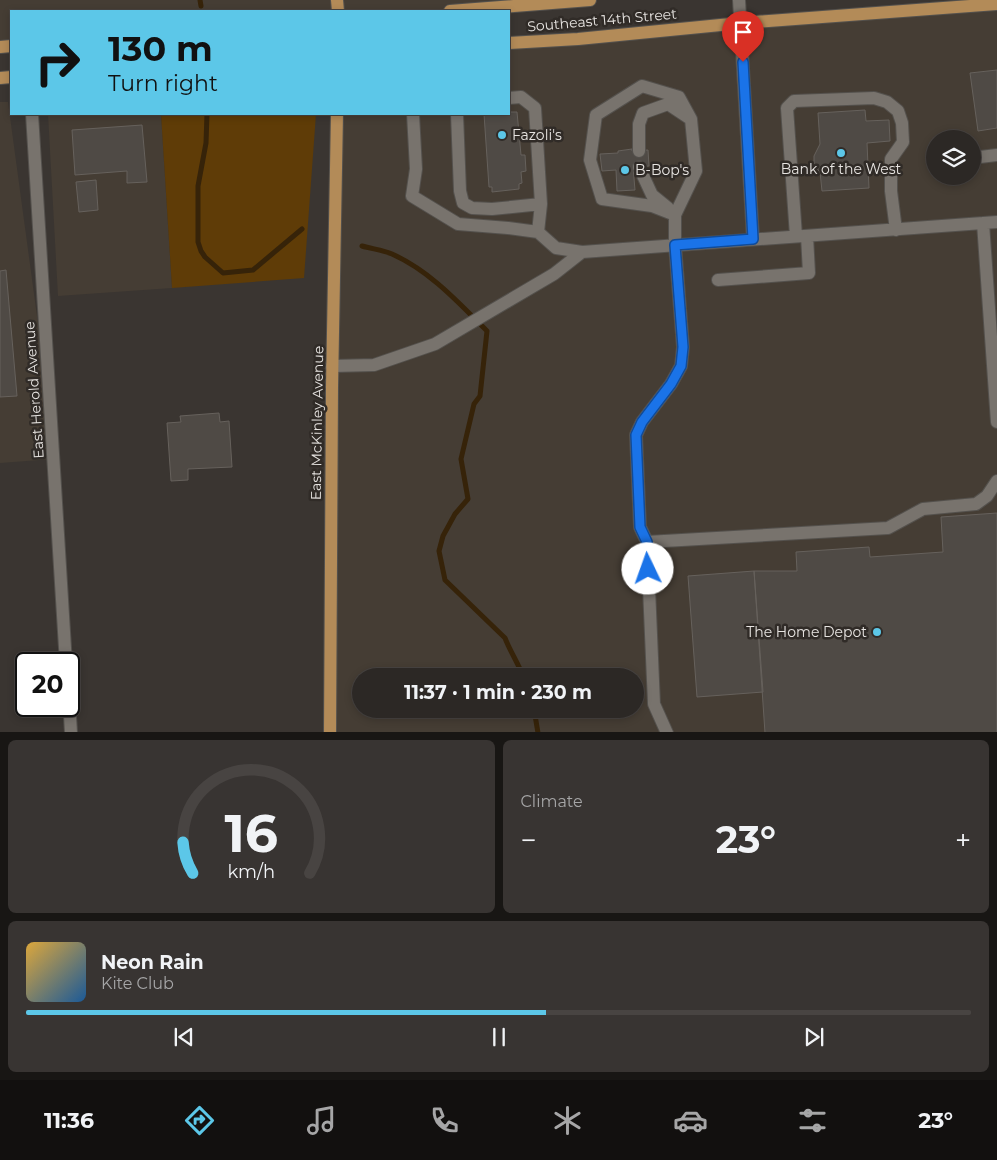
<!DOCTYPE html>
<html lang="en">
<head>
<meta charset="utf-8">
<style>
  :root { --surface:#2c2825; --page:#383432; --text:#f1f3f6; --muted:#a6a6a7; --line:#484442; --accent:#5cc7e8 }
  body { margin:0; font-family:Montserrat,sans-serif; background:var(--page); color:var(--text); height:100vh; display:flex; flex-direction:column; font-size:19px; white-space:nowrap }
  * { box-sizing:border-box; margin:0 }
  p { font-size:16px; color:var(--muted) }
  .icon { flex:none; width:28px; height:28px; fill:none; stroke:currentColor; stroke-width:2; stroke-linecap:round; stroke-linejoin:round }
  .map { position:relative; height:732px; overflow:hidden }
  .panel { display:flex; flex-direction:column; gap:8px; padding:8px; background:#181614; flex:1 }
  .panel>* { flex:none }
  .guide { position:absolute; left:10px; top:10px; width:500px; height:105px; border-radius:0px; box-shadow:0 2px 8px #0003,0 0 0 1px var(--line); background:#5cc7e8; color:#111; overflow:hidden }
  .buttons { position:absolute; left:926px; top:130px; display:grid; gap:10px }
  .buttons a { display:grid; place-items:center; width:55px; height:55px; border-radius:50%; background:var(--surface); box-shadow:0 2px 8px #0003,0 0 0 1px var(--line); font-size:25px }
  .speed { position:absolute; left:15px; top:652px; display:flex; gap:10px; font-size:25px; font-weight:700; text-align:center }
  .speed>* { display:grid; place-content:center; width:65px; height:65px; border-radius:50%; background:var(--surface); box-shadow:0 2px 8px #0003,0 0 0 1px var(--line); line-height:1 }
  .speed .limit { border:2px solid #111; border-radius:8px; background:#fff; color:#111 }
  .pin { position:absolute; display:grid; place-items:center; width:42px; height:42px; color:#fff; margin:-51px -21px; border-radius:50% 50% 50% 0; rotate:-45deg; box-shadow:0 0 5px #0007 }
  .pin .icon { rotate:45deg }
  .me { position:absolute; width:55px; margin:-28px; rotate:357deg; stroke-linejoin:round; filter:drop-shadow(0 0 4px #0008) }
  .turn { display:flex; align-items:center; gap:18px; height:105px; padding:0 15px; font-size:22px }
  .turn .icon { width:65px; height:65px; stroke-width:2.5 }
  .turn b { display:block; font-size:35px; line-height:42px }
  .big { font-size:38px; font-weight:700; line-height:1.1 }
  .panel .widget { flex:1; display:flex; flex-direction:column; justify-content:center; gap:8px; min-width:0; padding:0 18px; border-radius:8px; background:var(--page) }
  .panel .dial { align-items:center; gap:0 }
  .dial svg { height:130px; overflow:visible; fill:none; stroke:var(--line); stroke-width:7; stroke-linecap:round; text-anchor:middle }
  .dial text { fill:var(--text); stroke:none }
  .song { display:flex; align-items:center; gap:15px }
  .cover { width:60px; height:60px; border-radius:8px; background:linear-gradient(135deg,hsl(40 70% 55%),hsl(210 70% 35%)) }
  .played { height:5px; border-radius:2px; background:linear-gradient(90deg,var(--accent) 55%,var(--line) 55%) }
  .keys { display:flex; justify-content:space-around; direction:ltr }
  .heat { display:flex; justify-content:space-between; align-items:center; font-size:28px; direction:ltr }
  .panel .tiles { flex:1; display:grid; gap:8px; grid-template-columns:1fr 1fr }
  .widget:last-child { grid-column:span 2 }
  .trip { position:absolute; left:352px; top:668px; width:292px; height:50px; border-radius:25px; background:var(--surface); box-shadow:0 2px 8px #0003,0 0 0 1px var(--line); font-weight:700; line-height:50px; text-align:center }
  .menu { display:flex; height:80px; justify-content:space-around; align-items:center; background:#12100f; color:var(--muted) }
  .menu .icon { width:35px; height:35px }
  .menu .selected { color:var(--accent) }
  .menu b { font-size:22px; color:var(--text) }
  .map>svg:first-child { display:block }
  .built { fill:#453d34; fill-rule:evenodd }
  .green { fill:#5f3c07 }
  .lines { fill:none; stroke-linecap:round; stroke-linejoin:round }
  .stream { stroke:#362309; stroke-width:5 }
  .building { fill:#4f4a45; stroke:#66615c }
  .minor-casing { stroke:#54514d; stroke-width:14 }
  .major-casing { stroke:#54514d; stroke-width:14 }
  .minor { stroke:#78736d; stroke-width:12 }
  .major { stroke:#b38b58; stroke-width:12 }
  .route-casing { stroke:#114b97; stroke-width:12 }
  .route { stroke:#1a73e8; stroke-width:9 }
  .poi-dot { fill:#5cc7e8; stroke:#302b27; stroke-width:2 }
  .labels { text-anchor:middle; stroke-width:5; stroke-linejoin:round; paint-order:stroke }
  .street-label { font-size:14px; fill:#e7e4e1; stroke:#302b27 }
  .poi-label { font-size:14px; fill:#e7e4e1; stroke:#302b27; text-anchor:start }
</style>
</head>
<body>
<div class="map">
<svg width="997" height="733" viewBox="0 0 997 733">
  <rect width="100%" height="100%" fill="#3a3531"/>
  <!-- built -->
  <path class="built" d="M 0,0 L 590,0 L 450,11 L 11,11 L 11,47 L 0,47 Z
    M 997,4 L 997,732 L 330,733 L 337,114 L 509,114 L 509,43 ZM 935,139 L 972,139 L 972,176 L 935,176 ZM 361,676 L 636,676 L 636,709 L 361,709 Z
    M 0,102 L 8,102 L 50,412 L 53,459 L 0,463 Z
    M 48,114 L 161,114 L 172,288 L 58,296 Z"/>
  <!-- green -->
  <path class="green" d="M 161,114 L 316,114 L 304,278 L 172,288 Z"/>
  <g class="lines">
    <!-- stream -->
    <path class="stream" d="M 200,0 L 201,6
      M 207,114 L 206,143 L 198,186 L 198,242 L 201,251 L 205,257 L 223,273 L 253,270 L 302,229
      M 362,246 C 372,249 383,250 392,254 C 430,271 458,302 487,331 L 480,396 L 474,404 L 461,459 L 468,499 L 455,514 L 443,536 L 439,551 L 445,580 L 505,638 C 510,651 518,663 523,676
      M 534,709 L 538,733"/>
  </g>
  <!-- building -->
  <path class="building" d="M 997,70 L 997,128 L 978,131 L 970,73 Z
    M 865,110 L 866,121 L 889,120 L 890,141 L 867,143 L 869,188 L 822,191 L 820,172 L 816,168 L 814,163 L 814,156 L 820,144 L 818,113 Z
    M 509,112 L 517,112 L 521,155 L 525,155 L 526,171 L 521,172 L 522,183 L 519,184 L 519,189 L 492,192 L 492,187 L 489,187 L 484,114 L 509,114 Z
    M 142,125 L 147,182 L 127,183 L 127,171 L 75,175 L 72,130 Z
    M 632,149 L 632,151 L 648,150 L 649,166 L 633,167 L 635,190 L 617,191 L 616,170 L 602,171 L 600,154 L 618,153 L 618,151 Z
    M 96,180 L 98,210 L 79,212 L 76,182 Z
    M 6,270 L 17,396 L 0,397 L 0,271 Z
    M 219,413 L 220,422 L 229,421 L 232,467 L 188,469 L 188,480 L 171,481 L 167,423 L 181,422 L 180,416 Z
    M 997,513 L 997,733 L 765,733 L 754,571 L 797,571 L 796,552 L 869,547 L 870,557 L 943,552 L 941,517 Z
    M 754,571 L 763,692 L 697,697 L 688,576 Z"/>
  <g class="lines">
    <defs>
      <path id="minor" d="M 739,0 L 753,239
        M 509,98 L 521,97 L 535,108 L 541,204 L 538,232
        M 32,114 L 66,664
        M 413,114 L 416,169 L 412,196 L 458,224 L 508,228 L 538,232 L 556,248 L 582,252 L 997,222
        M 457,114 L 460,191 L 463,203 L 472,208 L 492,209 L 541,204
        M 639,151 L 639,124 L 643,113 L 668,104 L 689,118
        M 972,158 L 997,155
        M 639,167 L 652,195 L 668,208
        M 675,215 L 652,206 L 602,199 L 590,160 L 596,115 L 642,86 L 679,97 L 691,119 L 696,171 L 675,215 L 675,245 L 683,347 L 681,366 L 671,384 L 642,422 L 636,435 L 640,527 L 647,542 L 888,528 L 923,509 L 976,504 L 987,496 L 997,481
        M 983,223 L 997,422
        M 796,236 L 787,108 L 794,101 L 874,98 L 887,102 L 898,111 L 902,123 L 903,142 L 891,159 L 891,191 L 896,230
        M 718,280 L 809,273 L 807,236
        M 332,366 L 374,365 L 435,344 L 554,274 L 582,252
        M 647,542 L 654,704 L 667,733
        M 69,699 L 71,733"/>
      <path id="major" d="M 337,0 L 338,11
        M 450,11 L 590,0
        M 509,43 L 578,39 L 741,23 L 997,4
        M 0,47 L 11,46
        M 0,78 L 11,77
        M 330,733 L 332,387 L 337,114"/>
    </defs>
    <!-- minor casing -->
    <use href="#minor" class="minor-casing"/>
    <!-- major casing -->
    <use href="#major" class="major-casing"/>
    <!-- minor -->
    <use href="#minor" class="minor"/>
    <!-- major -->
    <use href="#major" class="major"/>
  </g>
  <g class="lines">
    <defs>
      <path id="route" d="M 648,569 L 647,542 L 640,527 L 636,435 L 642,422 L 671,384 L 681,366 L 683,347 L 675,245 L 753,239 L 743,62"/>
    </defs>
    <!-- route casing -->
    <use href="#route" class="route-casing"/>
    <!-- route -->
    <use href="#route" class="route"/>
  </g>
  <!-- markers -->
  <g class="poi-dot">
    <circle cx="502" cy="135" r="5"/>
    <circle cx="841" cy="153" r="5"/>
    <circle cx="625" cy="170" r="5"/>
    <circle cx="877" cy="632" r="5"/>
  </g>
  <g class="labels">
    <!-- street labels -->
    <g class="street-label">
      <text transform="translate(602 20) rotate(-5)" y="5">Southeast 14th Street</text>
      <text transform="translate(34 390) rotate(-94)" y="5">East Herold Avenue</text>
      <text transform="translate(317 423) rotate(-89)" y="5">East McKinley Avenue</text>
    </g>
    <!-- poi labels -->
    <g class="poi-label">
      <text x="512" y="140">Fazoli's</text>
      <text x="841" y="174" text-anchor="middle">Bank of the West</text>
      <text x="635" y="175">B-Bop's</text>
      <text x="867" y="637" text-anchor="end">The Home Depot</text>
    </g>
  </g>
</svg>
<div class="buttons">
<a><svg class="icon" aria-label="layers" viewBox="0 0 24 24"><path d="M12 4l9 5-9 5-9-5zM3 14l9 5 9-5"/></svg></a>
</div>
<div class="speed"><div class="limit">20</div></div>
<div class="pin" style="left:743px;top:62px;background:#d93025"><svg class="icon" aria-label="arrive" viewBox="0 0 24 24"><path d="M6 21V4h12l-3 4 3 4H6"/></svg></div>
<svg class="me" style="left:648px;top:569px" viewBox="-20 -20 40 40"><circle r="19" fill="#fff"/><path d="M0-13L10 11 0 6-10 11z" fill="#1a73e8"/></svg>
<div class="trip">11:37 · 1 min · 230 m</div>
<div class="guide">
<div class="turn"><svg class="icon" aria-label="right" viewBox="0 0 24 24"><path d="M7 20v-9h11M14 6l5 5-5 5"/></svg><div><b>130 m</b>Turn right</div></div>
</div>
</div>
<section class="panel">
<div class="tiles">
<div class="widget dial"><svg viewBox="0 0 100 80">
<path d="M14 69A42 42 0 1 1 86 69"/>
<path d="M14 69A42 42 0 0 1 8 50" stroke="#5cc7e8"/>
<text x="50" y="56" font-size="32" font-weight="700">16</text>
<text x="50" y="72" font-size="11">km/h</text>
</svg></div>
<div class="widget"><p>Climate</p>
<div class="heat"><a>−</a><b class="big">23°</b><a>+</a></div>
</div>
<div class="widget">
<div class="song"><i class="cover"></i><div><b>Neon Rain</b><p>Kite Club</p></div></div>
<div class="played"></div>
<div class="keys"><svg class="icon" aria-label="previous" viewBox="0 0 24 24"><path d="M18 5L8 12l10 7zM5 5v14"/></svg><svg class="icon" aria-label="pause" viewBox="0 0 24 24"><path d="M8 5v14M16 5v14"/></svg><svg class="icon" aria-label="next" viewBox="0 0 24 24"><path d="M6 5l10 7-10 7zM19 5v14"/></svg></div>
</div>
</div>
</section>
<nav class="menu">
<b>11:36</b>
<svg class="icon selected" aria-label="directions" viewBox="0 0 24 24"><path d="M12 3l9 9-9 9-9-9zM9 14v-3h6M13 9l2 2-2 2"/></svg>
<svg class="icon" aria-label="music" viewBox="0 0 24 24"><path d="M9 18V5l10-2v13"/><circle cx="6" cy="18" r="3"/><circle cx="16" cy="16" r="3"/></svg>
<svg class="icon" aria-label="phone" viewBox="0 0 24 24"><path d="M5 4h4l2 5-3 2q2 4 5 5l2-3 5 2v4C11 20 4 13 5 4z"/></svg>
<svg class="icon" aria-label="climate" viewBox="0 0 24 24"><path d="M12 3v18M4 7l16 10M4 17L20 7"/></svg>
<svg class="icon" aria-label="car" viewBox="0 0 24 24"><path d="M5 17H2v-5l4-1 3-4h7l3 4 3 1v5h-3M9 17h6M6 11h13"/><circle cx="7" cy="17" r="2"/><circle cx="17" cy="17" r="2"/></svg>
<svg class="icon" aria-label="filters" viewBox="0 0 24 24"><path d="M4 7h16M4 17h16"/><circle cx="9" cy="7" r="2"/><circle cx="15" cy="17" r="2"/></svg>
<b>23°</b>
</nav>
</body>
</html>
